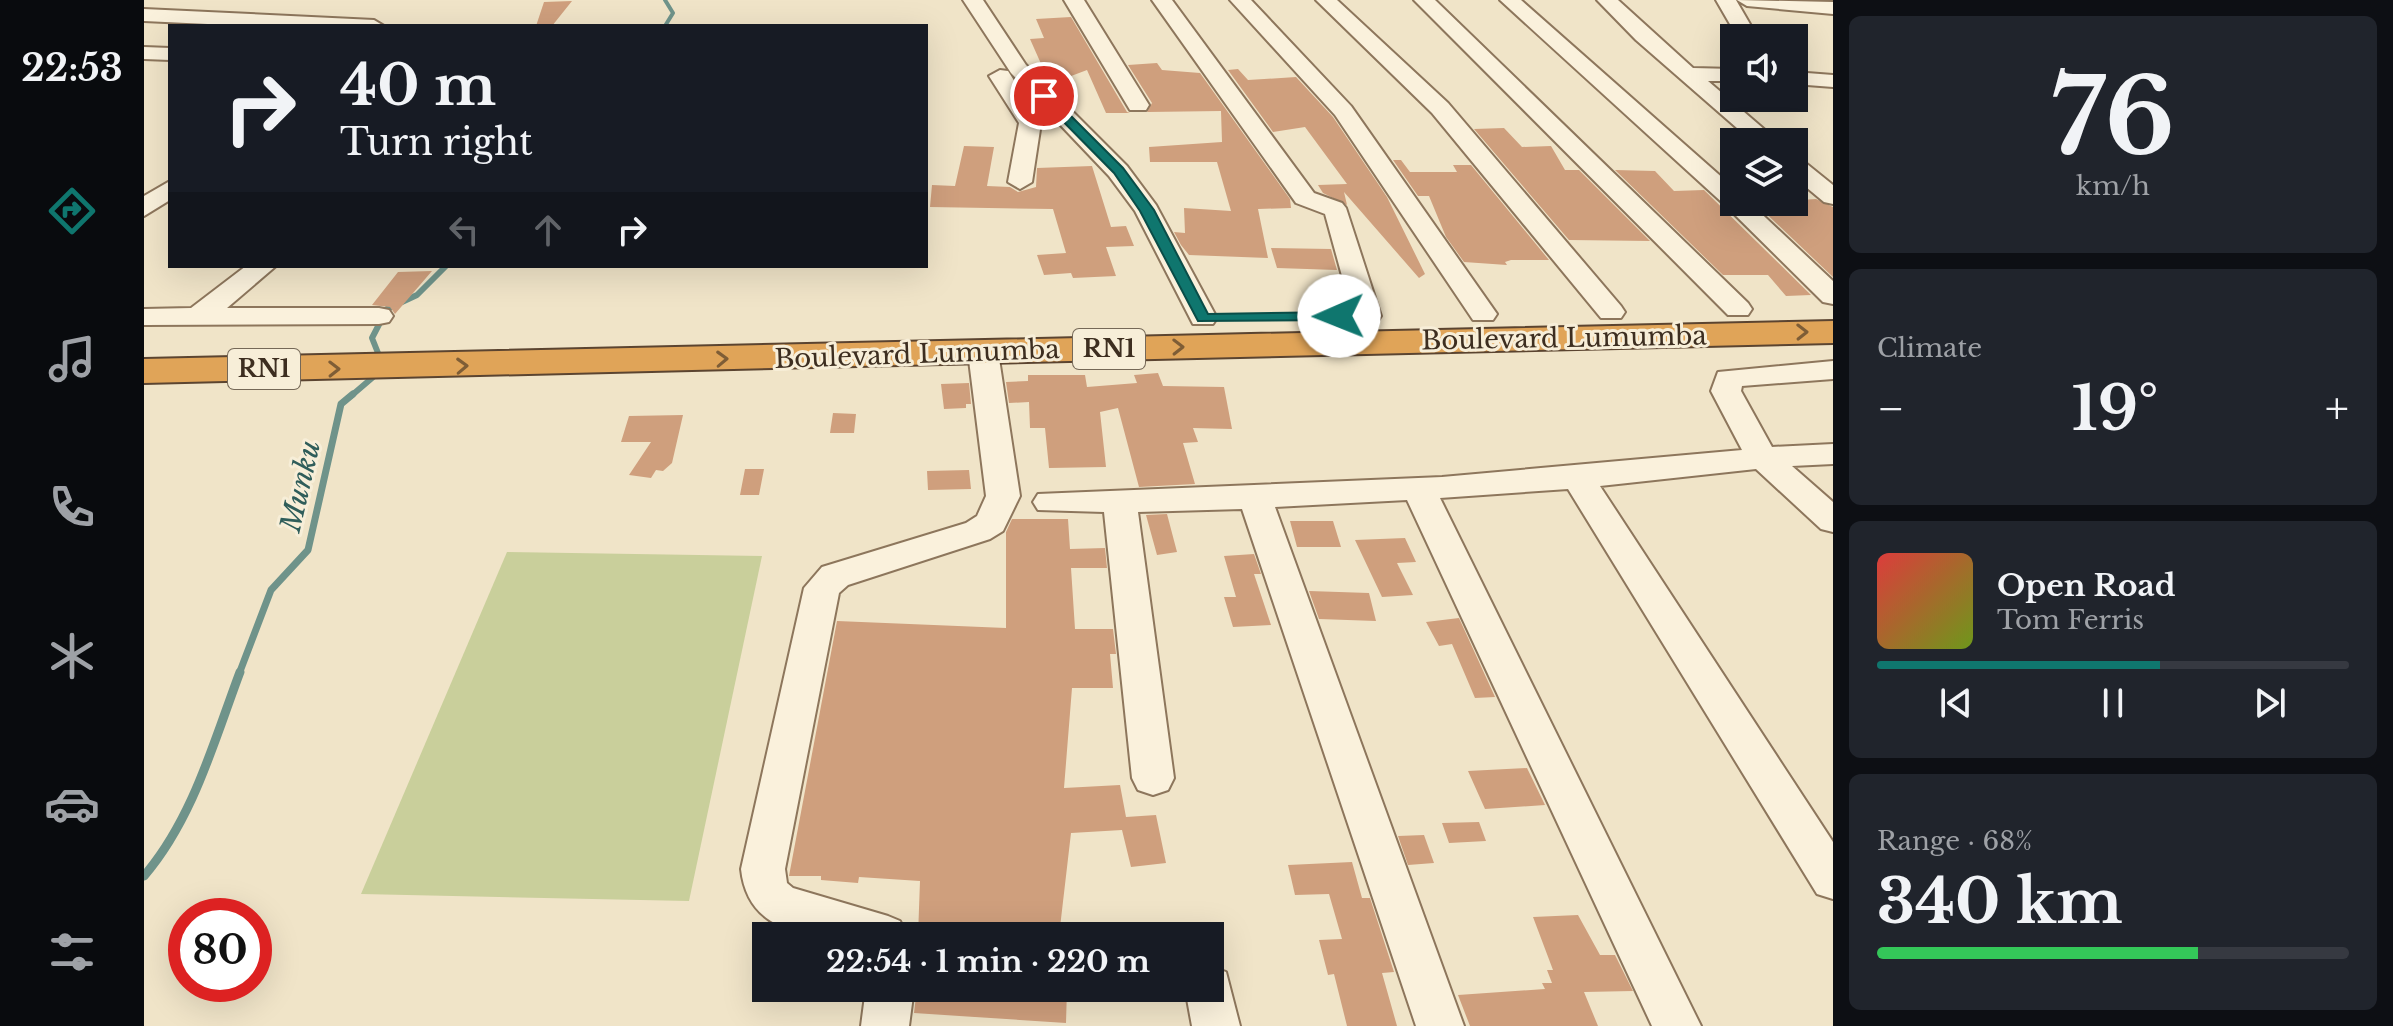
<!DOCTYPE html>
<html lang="en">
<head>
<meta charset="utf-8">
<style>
  :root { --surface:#171b24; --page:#20242c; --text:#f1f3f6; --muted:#9ea1a6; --line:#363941; --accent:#0f766e }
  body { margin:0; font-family:"Libre Baskerville",serif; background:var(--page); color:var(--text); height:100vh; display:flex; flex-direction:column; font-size:30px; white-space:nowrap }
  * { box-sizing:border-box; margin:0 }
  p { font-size:26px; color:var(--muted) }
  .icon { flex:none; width:44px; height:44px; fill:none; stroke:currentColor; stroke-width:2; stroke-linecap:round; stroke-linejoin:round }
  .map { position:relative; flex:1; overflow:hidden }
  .side { display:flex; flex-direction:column; gap:16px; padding:16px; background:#0d0f14; width:560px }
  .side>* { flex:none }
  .top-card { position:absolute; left:24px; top:24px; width:760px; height:244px; border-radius:0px; box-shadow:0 8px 32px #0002; background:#171b24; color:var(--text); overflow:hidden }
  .controls { position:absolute; left:1576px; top:24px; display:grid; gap:16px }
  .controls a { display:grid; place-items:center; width:88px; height:88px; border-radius:0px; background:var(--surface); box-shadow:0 8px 32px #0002; font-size:40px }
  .speed { position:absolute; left:24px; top:898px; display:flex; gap:16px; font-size:40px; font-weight:700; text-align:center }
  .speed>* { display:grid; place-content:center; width:104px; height:104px; border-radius:50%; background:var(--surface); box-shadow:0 8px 32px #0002; line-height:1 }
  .speed .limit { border:12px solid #d22; background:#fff; color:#111 }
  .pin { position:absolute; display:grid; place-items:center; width:68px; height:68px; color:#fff; margin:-34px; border:4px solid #fff; border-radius:50%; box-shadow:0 2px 8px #0007 }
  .me { position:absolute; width:88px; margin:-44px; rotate:269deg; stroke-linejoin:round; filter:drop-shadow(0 0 6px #0008) }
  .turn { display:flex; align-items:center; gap:28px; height:168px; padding:0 40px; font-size:36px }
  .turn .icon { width:104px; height:104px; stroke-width:2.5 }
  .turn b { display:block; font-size:56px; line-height:68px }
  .lanes { display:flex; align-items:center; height:76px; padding:0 40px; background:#0003; justify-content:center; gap:40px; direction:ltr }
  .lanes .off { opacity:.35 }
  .big { font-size:60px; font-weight:700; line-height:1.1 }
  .side .tile { flex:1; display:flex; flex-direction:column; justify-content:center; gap:12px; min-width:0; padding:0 28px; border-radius:12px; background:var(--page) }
  .side .dial { align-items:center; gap:0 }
  .dial b { font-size:104px; line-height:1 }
  .song { display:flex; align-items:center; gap:24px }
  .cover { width:96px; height:96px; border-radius:12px; background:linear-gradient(135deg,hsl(0 70% 55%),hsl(80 70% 35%)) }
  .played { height:8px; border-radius:4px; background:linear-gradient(90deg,var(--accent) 60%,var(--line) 60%) }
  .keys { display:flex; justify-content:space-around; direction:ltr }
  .heat { display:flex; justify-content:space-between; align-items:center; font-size:44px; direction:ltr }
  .charge { height:12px; border-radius:6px; background:linear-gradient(90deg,#34c759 68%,var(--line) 0) }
  .trip { position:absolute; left:608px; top:922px; width:472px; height:80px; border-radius:0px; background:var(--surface); box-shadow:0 8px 32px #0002; font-weight:700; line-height:80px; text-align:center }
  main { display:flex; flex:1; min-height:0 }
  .tab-bar { display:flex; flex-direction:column; width:144px; justify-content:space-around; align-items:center; background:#090b0e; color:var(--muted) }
  .tab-bar .icon { width:56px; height:56px }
  .tab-bar .current { color:var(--accent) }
  .tab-bar b { font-size:36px; color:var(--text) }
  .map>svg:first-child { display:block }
  .green { fill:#c9cf9b }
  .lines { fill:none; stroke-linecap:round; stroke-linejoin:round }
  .stream-far3 { stroke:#6f938a; stroke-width:4 }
  .stream-far2 { stroke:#6f938a; stroke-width:6 }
  .stream-far1 { stroke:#6f938a; stroke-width:7 }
  .stream { stroke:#6f938a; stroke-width:9 }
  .building { fill:#cf9f7d }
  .minor-casing { stroke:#8d765c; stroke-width:4 }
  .highway-casing { stroke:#5b4430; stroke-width:4 }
  .minor { fill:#faf1dc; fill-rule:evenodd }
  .highway { fill:#e0a458; fill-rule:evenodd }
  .oneway { stroke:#7e5d36 }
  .route { fill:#0f766e; stroke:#0a4d48; stroke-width:2 }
  .labels { text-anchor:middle; stroke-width:6; stroke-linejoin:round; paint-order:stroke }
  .shield { fill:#f7eed8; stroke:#756857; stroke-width:2 }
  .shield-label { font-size:24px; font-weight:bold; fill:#3d2e20 }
  .street-label { font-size:26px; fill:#3d2e20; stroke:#f7eed8 }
  .water-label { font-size:28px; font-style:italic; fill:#2f5d5a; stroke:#f7eed8 }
</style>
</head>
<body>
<main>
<nav class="tab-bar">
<b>22:53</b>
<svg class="icon current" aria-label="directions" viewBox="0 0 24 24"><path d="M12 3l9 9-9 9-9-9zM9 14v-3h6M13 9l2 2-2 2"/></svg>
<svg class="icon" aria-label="music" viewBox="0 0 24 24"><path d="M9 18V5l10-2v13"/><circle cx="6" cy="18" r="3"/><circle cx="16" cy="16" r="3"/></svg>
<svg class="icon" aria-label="phone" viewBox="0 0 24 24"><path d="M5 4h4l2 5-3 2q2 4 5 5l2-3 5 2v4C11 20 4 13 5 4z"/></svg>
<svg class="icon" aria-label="climate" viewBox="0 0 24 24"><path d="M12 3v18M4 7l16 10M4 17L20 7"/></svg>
<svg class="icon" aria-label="car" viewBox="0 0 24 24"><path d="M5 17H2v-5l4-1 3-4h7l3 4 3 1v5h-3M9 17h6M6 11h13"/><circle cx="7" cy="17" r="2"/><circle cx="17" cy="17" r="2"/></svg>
<svg class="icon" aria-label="filters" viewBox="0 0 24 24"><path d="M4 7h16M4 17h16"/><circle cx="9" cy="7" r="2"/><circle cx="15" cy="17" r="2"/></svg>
</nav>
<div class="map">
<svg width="1689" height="1026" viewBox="0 0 1689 1026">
  <rect width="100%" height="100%" fill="#f0e4c8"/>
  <!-- green -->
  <path class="green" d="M 363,552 L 618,556 L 545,901 L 217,894 Z"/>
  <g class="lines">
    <!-- stream-far3 -->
    <path class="stream-far3" d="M 521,0 L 529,13 L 521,26"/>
    <!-- stream-far2 -->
    <path class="stream-far2" d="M 238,363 L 228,338 L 243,309 L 273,295 L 302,266
      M 207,396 L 235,372"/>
    <!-- stream-far1 -->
    <path class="stream-far1" d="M 95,674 L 127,590 L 164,550 L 197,404 L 209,394"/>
    <!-- stream -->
    <path class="stream" d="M 0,876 C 49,819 70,741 96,672"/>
  </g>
  <!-- building -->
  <path class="building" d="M 428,1 L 408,26 L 392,26 L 400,2 Z
    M 927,17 L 983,112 L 986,113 L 962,113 L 943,70 L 906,84 L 886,39 L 900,38 L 892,19 Z
    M 1013,63 L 1018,70 L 1056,73 L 1146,199 L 1147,208 L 1114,209 L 1124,258 L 1045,255 L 1037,245 L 1030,232 L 1041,233 L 1040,208 L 1087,211 L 1073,162 L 1006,162 L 1005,147 L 1078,142 L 1077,111 L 1003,112 L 1008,103 L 984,65 Z
    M 1094,69 L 1104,80 L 1152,77 L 1189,117 L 1243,197 L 1281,274 L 1275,278 L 1200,192 L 1203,205 L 1179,193 L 1174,185 L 1203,184 L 1161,127 L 1129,132 L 1084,70 Z
    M 1360,128 L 1378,147 L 1407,146 L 1421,170 L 1435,170 L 1506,241 L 1425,240 L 1330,129 Z
    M 820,146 L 850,147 L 843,186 L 866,187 L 874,192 L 892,187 L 893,168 L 948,166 L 967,227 L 982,226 L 990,246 L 962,247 L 972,276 L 929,278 L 927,273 L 900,275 L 893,255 L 922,253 L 909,209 L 786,207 L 788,185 L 811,186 Z
    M 1249,160 L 1257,160 L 1266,172 L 1313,172 L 1309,165 L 1327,165 L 1405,260 L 1367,260 L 1361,262 L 1363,265 L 1320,262 L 1302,237 L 1285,196 L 1274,196 Z
    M 1471,170 L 1511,171 L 1530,191 L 1560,190 L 1667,295 L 1642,296 L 1624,275 L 1579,275 Z
    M 1672,199 L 1689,207 L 1689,277 L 1611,203 Z
    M 1127,248 L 1187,249 L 1193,270 L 1133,268 Z
    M 288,271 L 251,314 L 246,307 L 228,305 L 254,272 Z
    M 1014,373 L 1019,386 L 1080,387 L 1088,429 L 1049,428 L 1054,442 L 1039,443 L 1051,484 L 995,487 L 974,408 L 956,412 L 962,467 L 905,468 L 901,428 L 886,428 L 885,402 L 865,403 L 862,382 L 884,381 L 884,375 L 941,375 L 943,387 L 993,383 L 990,375 Z
    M 825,383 L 827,404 L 822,404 L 822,408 L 800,409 L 797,384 Z
    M 689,413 L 712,414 L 710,433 L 686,433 Z
    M 539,415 L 528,463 L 519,471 L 512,470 L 507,478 L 485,475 L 507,442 L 477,442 L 485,416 Z
    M 601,469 L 620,469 L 615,495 L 596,495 Z
    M 825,470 L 827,489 L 784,490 L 783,471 Z
    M 1023,514 L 1033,552 L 1013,555 L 1002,515 Z
    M 868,519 L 924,519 L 926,549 L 961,548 L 963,568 L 927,568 L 931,629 L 969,629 L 972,654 L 966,654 L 969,688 L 928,688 L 920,788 L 976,785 L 982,817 L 1012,815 L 1022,863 L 987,867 L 978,830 L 927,833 L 915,936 L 774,936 L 776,881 L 715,877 L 714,883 L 677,880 L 677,876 L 645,876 L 693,621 L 862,628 L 862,532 Z
    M 1146,521 L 1189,521 L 1197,547 L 1153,547 Z
    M 1261,538 L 1272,562 L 1253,563 L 1269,595 L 1238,597 L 1211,540 Z
    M 1110,554 L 1117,574 L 1110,574 L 1127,625 L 1089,627 L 1080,597 L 1092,597 L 1080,556 Z
    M 1165,591 L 1225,593 L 1232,621 L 1175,619 Z
    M 1315,618 L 1351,697 L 1331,698 L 1308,644 L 1295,646 L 1282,622 Z
    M 1383,768 L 1401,805 L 1341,809 L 1324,771 Z
    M 1335,822 L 1342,841 L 1305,843 L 1298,823 Z
    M 1280,835 L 1290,863 L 1264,865 L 1254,836 Z
    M 1208,862 L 1218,898 L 1226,898 L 1250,972 L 1238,973 L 1253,1026 L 1203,1026 L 1190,974 L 1184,975 L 1175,940 L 1198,939 L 1185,894 L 1151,895 L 1144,865 Z
    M 1434,915 L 1456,955 L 1471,955 L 1489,991 L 1440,992 L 1454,1026 L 1326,1026 L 1314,995 L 1401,989 L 1398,983 L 1408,983 L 1403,970 L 1409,970 L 1389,917 Z
    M 773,988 L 923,988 L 922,1023 L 770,1013 Z"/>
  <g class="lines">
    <defs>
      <path id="minor" d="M 819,0 L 839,0 L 882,65 L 983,166 L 1012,205 L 1073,318 L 1069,324 L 1049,324 L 991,211 L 965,176 L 867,73 Z
        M 920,0 L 940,0 L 1005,105 L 1002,110 L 986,110 Z
        M 1008,0 L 1028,0 L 1170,193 L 1198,203 L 1202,208 L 1237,316 L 1233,322 L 1213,322 L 1209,316 L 1181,214 L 1152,203 Z
        M 1086,0 L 1107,0 L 1207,106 L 1353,314 L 1349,320 L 1329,320 L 1191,115 Z
        M 1172,0 L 1193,0 L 1304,103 L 1477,306 L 1481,312 L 1477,318 L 1457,318 L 1288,113 Z
        M 1270,0 L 1291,0 L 1604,303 L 1608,309 L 1604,315 L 1584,315 Z
        M 1356,0 L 1377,0 L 1590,188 L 1590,202 L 1605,202 L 1689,281 L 1689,304 L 1679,302 L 1582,206 Z
        M 1453,0 L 1474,0 L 1549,68 L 1590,69 L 1590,81 L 1564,81 L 1635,142 L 1609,142 L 1492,40 Z
        M 1572,0 L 1592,0 L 1614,38 L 1594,38 Z
        M 1593,0 L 1689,2 L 1689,14 L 1603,6 Z
        M 0,9 L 230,20 L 240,26 L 106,26 L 0,21 Z
        M 0,47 L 26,48 L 26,60 L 0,59 Z
        M 856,70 L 864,71 L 897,123 L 888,182 L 876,189 L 864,182 L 875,123 L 845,76 Z
        M 1650,72 L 1689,75 L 1689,87 L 1650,84 Z
        M 1650,158 L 1658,160 L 1689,185 L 1689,204 L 1680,202 L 1650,177 Z
        M 26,181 L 26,200 L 0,216 L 0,196 Z
        M 102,266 L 132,266 L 83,308 L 235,308 L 245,310 L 249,316 L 245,322 L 235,324 L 0,325 L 0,309 L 47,308 Z
        M 839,343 L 849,346 L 854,352 L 876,496 L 859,531 L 846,539 L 704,585 L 695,593 L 641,869 L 643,883 L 649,888 L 744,916 L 756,921 L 763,936 C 702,936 606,952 597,869 L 660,588 L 678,567 L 822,523 L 833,516 L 842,496 L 824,352 L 829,346 Z
        M 1689,361 L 1689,379 L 1598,386 L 1597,391 L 1628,447 L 1689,444 L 1689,464 L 1648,466 L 1689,502 L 1689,532 L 1677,529 L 1612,469 L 1456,486 L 1689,842 L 1689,899 L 1673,894 L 1424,489 L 1296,498 L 1557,1026 L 1508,1026 L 1263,500 L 1131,507 L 1320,1026 L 1272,1026 L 1098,509 L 994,512 L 1030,778 L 1024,790 L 1009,795 L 994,790 L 988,778 L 960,512 L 894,510 L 889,502 L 894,494 L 1298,477 L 1598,450 L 1567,391 L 1574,372 Z
        M 1066,966 L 1082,972 L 1096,1026 L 1048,1026 L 1041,988 L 1066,988 Z
        M 722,988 L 770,988 L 765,1026 L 717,1026 Z"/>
      <path id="highway" d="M 1689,321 L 1689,343 L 0,383 L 0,359 Z"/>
    </defs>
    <!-- minor casing -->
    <use href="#minor" class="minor-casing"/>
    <!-- highway casing -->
    <use href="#highway" class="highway-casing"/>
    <!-- minor -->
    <use href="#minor" class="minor"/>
    <!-- highway -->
    <use href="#highway" class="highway"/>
  </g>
  <!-- one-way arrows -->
  <defs><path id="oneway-chevron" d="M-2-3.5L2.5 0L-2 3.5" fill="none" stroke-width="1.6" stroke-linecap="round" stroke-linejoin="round" transform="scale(2)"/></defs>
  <g class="oneway">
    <use href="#oneway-chevron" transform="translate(1658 332) rotate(-1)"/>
    <use href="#oneway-chevron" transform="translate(1034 347) rotate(-1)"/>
    <use href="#oneway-chevron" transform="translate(578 359) rotate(-2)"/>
    <use href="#oneway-chevron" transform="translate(318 366) rotate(-2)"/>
    <use href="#oneway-chevron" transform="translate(190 369) rotate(-1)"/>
  </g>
  <!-- route -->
  <path class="route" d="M 896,93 L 904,93 L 979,168 L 1010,210 L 1064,314 L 1195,312 L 1203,316 L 1201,320 L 1054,321 L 996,211 L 970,173 L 896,98 Z"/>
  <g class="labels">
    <!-- shield labels -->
    <g class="shield">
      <rect x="929" y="329" width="72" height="40" rx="6"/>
      <rect x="84" y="349" width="72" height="40" rx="6"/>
    </g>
    <g class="shield-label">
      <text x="965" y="357">RN1</text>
      <text x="120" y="377">RN1</text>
    </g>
    <!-- street labels -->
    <g class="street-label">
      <text transform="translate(1420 338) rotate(-1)" y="9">Boulevard Lumumba</text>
      <text transform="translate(773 354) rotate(-2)" y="9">Boulevard Lumumba</text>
    </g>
    <!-- water labels -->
    <g class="water-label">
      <text transform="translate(156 486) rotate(-77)" y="10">Munku</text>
    </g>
  </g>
</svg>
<div class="controls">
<a><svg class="icon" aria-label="sound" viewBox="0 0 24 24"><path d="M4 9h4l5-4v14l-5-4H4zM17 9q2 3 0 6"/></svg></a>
<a><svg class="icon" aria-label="layers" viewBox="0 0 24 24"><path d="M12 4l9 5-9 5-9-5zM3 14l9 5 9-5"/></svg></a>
</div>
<div class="speed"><div class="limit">80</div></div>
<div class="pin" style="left:900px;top:96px;background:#d93025"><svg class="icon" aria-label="arrive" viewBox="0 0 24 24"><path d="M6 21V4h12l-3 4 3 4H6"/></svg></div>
<svg class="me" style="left:1195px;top:316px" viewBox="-20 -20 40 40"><circle r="19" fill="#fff"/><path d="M0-13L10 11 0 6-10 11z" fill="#0f766e"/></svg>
<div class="trip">22:54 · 1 min · 220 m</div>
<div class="top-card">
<div class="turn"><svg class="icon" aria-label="right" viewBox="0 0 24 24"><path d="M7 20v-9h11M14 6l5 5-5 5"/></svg><div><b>40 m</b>Turn right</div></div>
<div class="lanes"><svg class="icon off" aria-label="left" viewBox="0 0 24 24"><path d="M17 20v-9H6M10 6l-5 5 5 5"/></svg><svg class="icon off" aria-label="ahead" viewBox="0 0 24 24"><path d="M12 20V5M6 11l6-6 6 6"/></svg><svg class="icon" aria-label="right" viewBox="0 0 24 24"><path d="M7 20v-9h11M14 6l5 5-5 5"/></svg></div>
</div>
</div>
<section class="side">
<div class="tile dial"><b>76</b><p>km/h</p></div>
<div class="tile"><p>Climate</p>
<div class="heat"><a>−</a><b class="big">19°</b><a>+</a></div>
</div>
<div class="tile">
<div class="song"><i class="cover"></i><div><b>Open Road</b><p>Tom Ferris</p></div></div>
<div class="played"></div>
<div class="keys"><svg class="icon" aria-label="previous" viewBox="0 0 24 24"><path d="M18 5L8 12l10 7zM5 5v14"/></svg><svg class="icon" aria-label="pause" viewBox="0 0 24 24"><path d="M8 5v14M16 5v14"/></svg><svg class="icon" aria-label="next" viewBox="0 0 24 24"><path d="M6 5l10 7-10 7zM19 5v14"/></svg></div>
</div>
<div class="tile"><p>Range · 68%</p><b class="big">340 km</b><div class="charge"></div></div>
</section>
</main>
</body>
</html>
